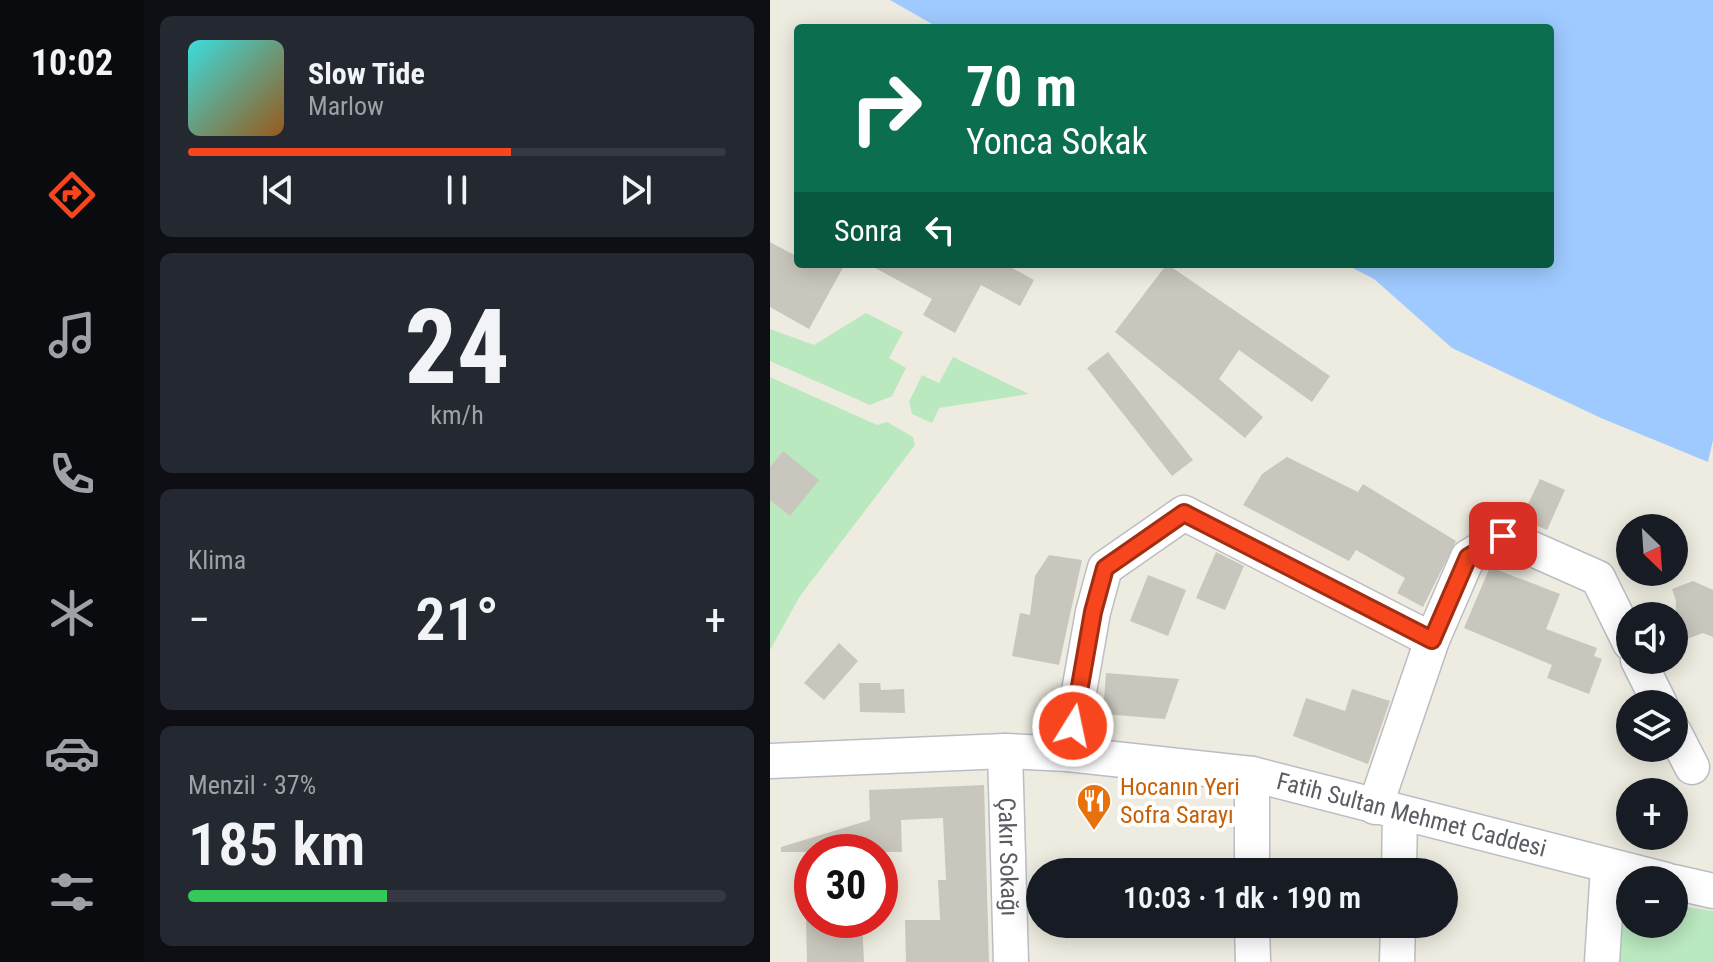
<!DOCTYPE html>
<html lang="tr">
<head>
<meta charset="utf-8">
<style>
  :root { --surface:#171b24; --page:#242831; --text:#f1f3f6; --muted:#9ea1a6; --line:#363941; --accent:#f7461d }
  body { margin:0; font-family:"Roboto Condensed",sans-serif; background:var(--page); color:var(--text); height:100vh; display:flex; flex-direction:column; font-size:30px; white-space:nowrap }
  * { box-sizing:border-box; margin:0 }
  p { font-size:26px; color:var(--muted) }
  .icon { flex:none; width:44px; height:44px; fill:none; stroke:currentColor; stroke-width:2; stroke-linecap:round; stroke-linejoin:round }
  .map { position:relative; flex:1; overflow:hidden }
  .panel { display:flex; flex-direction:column; gap:16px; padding:16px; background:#0d0f14; width:626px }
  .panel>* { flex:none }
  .banner { position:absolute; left:24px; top:24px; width:760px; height:244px; border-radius:8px; box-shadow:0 4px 20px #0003; background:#0b6e4f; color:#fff; overflow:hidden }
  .needle { width:52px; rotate:155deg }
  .buttons { position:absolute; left:846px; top:514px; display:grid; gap:16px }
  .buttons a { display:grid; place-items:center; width:72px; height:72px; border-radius:50%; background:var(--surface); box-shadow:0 4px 20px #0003; font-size:40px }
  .speed { position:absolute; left:24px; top:834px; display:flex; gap:16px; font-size:40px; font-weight:700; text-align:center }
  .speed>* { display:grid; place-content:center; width:104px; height:104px; border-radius:50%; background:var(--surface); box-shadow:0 4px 20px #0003; line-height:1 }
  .speed .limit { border:12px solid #d22; background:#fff; color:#111 }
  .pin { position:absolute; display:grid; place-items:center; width:68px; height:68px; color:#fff; margin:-34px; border-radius:16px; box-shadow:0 4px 12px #0006 }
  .me { position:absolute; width:88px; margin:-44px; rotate:10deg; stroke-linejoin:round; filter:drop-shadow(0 0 6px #0008) }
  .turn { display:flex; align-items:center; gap:28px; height:168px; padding:0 40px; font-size:36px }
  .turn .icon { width:104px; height:104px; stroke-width:2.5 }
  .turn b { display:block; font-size:56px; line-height:68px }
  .then { display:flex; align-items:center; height:76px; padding:0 40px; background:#0003; gap:16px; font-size:30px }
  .big { font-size:60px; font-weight:600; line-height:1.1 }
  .panel .widget { flex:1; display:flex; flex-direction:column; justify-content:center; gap:12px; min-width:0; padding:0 28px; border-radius:12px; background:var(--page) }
  .panel .dial { align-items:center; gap:0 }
  .dial b { font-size:104px; line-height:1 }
  .song { display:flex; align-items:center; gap:24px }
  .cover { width:96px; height:96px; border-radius:12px; background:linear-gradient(135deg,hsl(180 70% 55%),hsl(30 70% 35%)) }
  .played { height:8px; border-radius:4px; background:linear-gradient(90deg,var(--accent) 60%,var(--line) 60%) }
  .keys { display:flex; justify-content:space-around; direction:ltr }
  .heat { display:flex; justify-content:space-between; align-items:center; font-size:44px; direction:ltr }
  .charge { height:12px; border-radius:6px; background:linear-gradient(90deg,#34c759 37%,var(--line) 0) }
  .trip { position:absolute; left:256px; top:858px; width:432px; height:80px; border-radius:40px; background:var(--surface); box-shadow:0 4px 20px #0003; font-weight:600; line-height:80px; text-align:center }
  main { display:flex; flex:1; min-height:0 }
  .tabs { display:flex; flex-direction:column; width:144px; justify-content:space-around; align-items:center; background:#090b0e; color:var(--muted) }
  .tabs .icon { width:56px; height:56px }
  .tabs .current { color:var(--accent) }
  .tabs b { font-size:36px; color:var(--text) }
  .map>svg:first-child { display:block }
  .green { fill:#bae8bf }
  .water { fill:#9fcaff }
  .building { fill:#c9c6bd }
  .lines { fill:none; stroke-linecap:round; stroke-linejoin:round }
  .minor-casing { stroke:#bbbdc3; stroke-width:37 }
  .minor { stroke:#fff; stroke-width:34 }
  .route-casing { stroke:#a12e13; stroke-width:20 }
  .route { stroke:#f7461d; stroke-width:14 }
  .labels { text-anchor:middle; stroke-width:8; stroke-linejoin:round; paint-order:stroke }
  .food-label { font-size:24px; fill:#c56008; stroke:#fff; text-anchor:start }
  .street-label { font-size:24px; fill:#595c63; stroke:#fff }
</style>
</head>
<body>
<main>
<nav class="tabs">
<b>10:02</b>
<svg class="icon current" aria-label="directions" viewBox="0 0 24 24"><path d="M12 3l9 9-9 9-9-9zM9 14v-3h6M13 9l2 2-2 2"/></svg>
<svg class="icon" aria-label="music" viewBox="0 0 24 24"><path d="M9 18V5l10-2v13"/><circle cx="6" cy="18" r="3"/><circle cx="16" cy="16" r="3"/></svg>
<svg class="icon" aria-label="phone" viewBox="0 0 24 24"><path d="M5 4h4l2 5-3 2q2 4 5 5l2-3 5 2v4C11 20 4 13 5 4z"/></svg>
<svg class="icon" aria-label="climate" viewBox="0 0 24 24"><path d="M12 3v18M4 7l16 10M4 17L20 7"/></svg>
<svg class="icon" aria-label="car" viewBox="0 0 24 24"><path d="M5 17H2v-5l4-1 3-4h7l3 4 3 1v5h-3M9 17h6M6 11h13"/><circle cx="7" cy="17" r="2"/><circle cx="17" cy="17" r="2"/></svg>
<svg class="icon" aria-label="filters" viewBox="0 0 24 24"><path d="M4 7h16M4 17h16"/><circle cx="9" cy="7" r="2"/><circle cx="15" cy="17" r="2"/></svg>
</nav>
<section class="panel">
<div class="widget">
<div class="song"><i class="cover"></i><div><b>Slow Tide</b><p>Marlow</p></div></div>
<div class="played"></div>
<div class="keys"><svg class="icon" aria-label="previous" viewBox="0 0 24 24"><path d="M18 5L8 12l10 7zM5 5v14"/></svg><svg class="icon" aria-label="pause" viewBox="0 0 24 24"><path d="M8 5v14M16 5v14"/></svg><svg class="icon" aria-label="next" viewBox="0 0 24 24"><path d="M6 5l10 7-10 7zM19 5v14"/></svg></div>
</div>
<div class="widget dial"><b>24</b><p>km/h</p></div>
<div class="widget"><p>Klima</p>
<div class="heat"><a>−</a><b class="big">21°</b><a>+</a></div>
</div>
<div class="widget"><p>Menzil · 37%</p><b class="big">185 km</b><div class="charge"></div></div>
</section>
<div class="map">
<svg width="943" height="962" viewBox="0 0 943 962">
  <rect width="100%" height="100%" fill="#eeece0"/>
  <!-- green -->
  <path class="green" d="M 96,313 L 133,332 L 119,358 L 136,368 L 122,396 L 100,405 L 0,361 L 0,329 L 44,345 Z
    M 183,357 L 259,394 L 169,408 L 162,423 L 142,414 L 139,402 L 152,375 L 169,383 Z
    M 0,377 L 107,425 L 117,422 L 143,437 L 145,445 L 30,596 L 0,650 Z
    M 848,896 L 860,898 L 860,924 L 904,924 L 904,905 L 943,911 L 943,962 L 842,962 Z"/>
  <!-- water -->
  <path class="water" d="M 120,0 L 943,0 L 943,440 L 938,462 L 831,418 L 682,348 L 604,279 L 575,264 L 780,264 L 780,28 L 169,28 Z"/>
  <!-- building -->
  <path class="building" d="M 0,242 L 28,257 L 28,264 L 75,264 L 39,329 L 0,307 Z
    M 98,264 L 235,264 L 264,280 L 250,306 L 211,285 L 185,333 L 153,315 L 162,299 Z
    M 397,264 L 560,376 L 542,402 L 469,350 L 449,379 L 493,417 L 475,438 L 345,332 Z
    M 338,352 L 423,460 L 402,476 L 317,368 Z
    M 13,451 L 49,480 L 20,516 L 0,500 L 0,467 Z
    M 517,457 L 588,492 L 593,484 L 686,541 L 653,607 L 627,593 L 635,578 L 586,550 L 579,561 L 473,505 L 492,474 Z
    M 770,479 L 795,490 L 777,530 L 751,519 Z
    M 446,552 L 474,566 L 455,610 L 426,598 Z
    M 279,555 L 312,560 L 289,665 L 242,656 L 250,613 L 260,615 L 265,576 Z
    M 720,567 L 790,594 L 776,629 L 827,648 L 824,656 L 832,659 L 819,694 L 777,678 L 782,665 L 694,628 Z
    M 378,575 L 416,590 L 398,636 L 360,621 Z
    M 923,581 L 943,590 L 943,637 L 933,633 L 904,644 L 906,601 L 902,589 Z
    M 69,643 L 88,661 L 54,700 L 34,683 Z
    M 336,673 L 409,679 L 395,719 L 333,714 Z
    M 89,683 L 110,683 L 111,690 L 134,689 L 135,713 L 90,712 Z
    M 582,689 L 620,701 L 598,764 L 523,736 L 536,698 L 575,711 Z
    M 214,785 L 219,962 L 136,962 L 135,920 L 170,920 L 168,880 L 176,880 L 173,818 L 131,820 L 132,852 L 102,852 L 101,843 L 71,852 L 11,852 L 11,847 L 100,820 L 99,790 Z
    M 36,920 L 92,920 L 94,962 L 37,962 Z"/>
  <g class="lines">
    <defs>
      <g id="minor">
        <path d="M 868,660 L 890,704"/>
        <path d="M 904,732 L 922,767"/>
        <path id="s1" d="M 235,751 L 241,962"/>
        <path d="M 298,754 L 323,612 L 335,568 L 414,513 L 662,640"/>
        <path id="s2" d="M 0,761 L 235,751 L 298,754 L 482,774 L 896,880"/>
        <path d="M 482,774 L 482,872"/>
        <path d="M 605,807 L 662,640 L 698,557 L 733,536 L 828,578 L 860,643"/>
        <path d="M 629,872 L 630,814"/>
        <path d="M 904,882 L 943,891"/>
        <path d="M 482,924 L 483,962"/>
        <path d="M 627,962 L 628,924"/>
        <path d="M 832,962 L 838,867"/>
      </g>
    </defs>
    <!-- minor casing -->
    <use href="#minor" class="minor-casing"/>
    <!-- minor -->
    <use href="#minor" class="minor"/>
  </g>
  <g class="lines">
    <defs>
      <path id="route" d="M 303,726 L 323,612 L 335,568 L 414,513 L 662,640 L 698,557 L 733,536"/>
    </defs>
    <!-- route casing -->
    <use href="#route" class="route-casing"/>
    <!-- route -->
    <use href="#route" class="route"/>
  </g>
  <!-- icons -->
  <defs>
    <symbol id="restaurant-pin" viewBox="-11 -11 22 30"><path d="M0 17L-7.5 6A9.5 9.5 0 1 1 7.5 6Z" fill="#e8710a" stroke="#fff"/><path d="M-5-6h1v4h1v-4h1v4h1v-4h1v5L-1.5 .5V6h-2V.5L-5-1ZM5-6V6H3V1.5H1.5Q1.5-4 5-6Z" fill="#fff"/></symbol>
  </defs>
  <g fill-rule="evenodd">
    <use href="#restaurant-pin" x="304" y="781" width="40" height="54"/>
  </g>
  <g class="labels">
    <!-- food labels -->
    <g class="food-label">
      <text x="350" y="795">Hocanın Yeri<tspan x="350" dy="28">Sofra Sarayı</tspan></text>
    </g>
    <!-- street labels -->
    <g class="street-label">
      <text dy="8" stroke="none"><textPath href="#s2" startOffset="648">Fatih Sultan Mehmet Caddesi</textPath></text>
      <text dy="8" stroke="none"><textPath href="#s1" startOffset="106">Çakır Sokağı</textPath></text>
    </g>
  </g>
</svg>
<div class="buttons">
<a><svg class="needle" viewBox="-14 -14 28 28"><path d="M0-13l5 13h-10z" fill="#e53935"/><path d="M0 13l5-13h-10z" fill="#9ea1a6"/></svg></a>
<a><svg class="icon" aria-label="sound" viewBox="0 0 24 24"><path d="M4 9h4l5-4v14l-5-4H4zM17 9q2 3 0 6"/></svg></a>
<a><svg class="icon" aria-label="layers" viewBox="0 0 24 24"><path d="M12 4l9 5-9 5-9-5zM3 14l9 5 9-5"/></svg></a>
<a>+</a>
<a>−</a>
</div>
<div class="speed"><div class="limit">30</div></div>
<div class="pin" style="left:733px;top:536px;background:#d93025"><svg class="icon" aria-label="arrive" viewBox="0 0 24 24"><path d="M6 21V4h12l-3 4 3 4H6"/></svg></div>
<svg class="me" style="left:303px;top:726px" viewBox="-20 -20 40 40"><circle r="17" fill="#f7461d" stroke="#fff" stroke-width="3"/><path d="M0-11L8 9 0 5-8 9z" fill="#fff"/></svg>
<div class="trip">10:03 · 1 dk · 190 m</div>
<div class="banner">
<div class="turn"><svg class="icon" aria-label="right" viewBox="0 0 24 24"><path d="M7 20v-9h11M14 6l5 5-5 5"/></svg><div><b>70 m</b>Yonca Sokak</div></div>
<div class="then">Sonra<svg class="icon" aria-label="left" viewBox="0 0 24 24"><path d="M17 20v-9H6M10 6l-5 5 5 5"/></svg></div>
</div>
</div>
</main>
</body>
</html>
